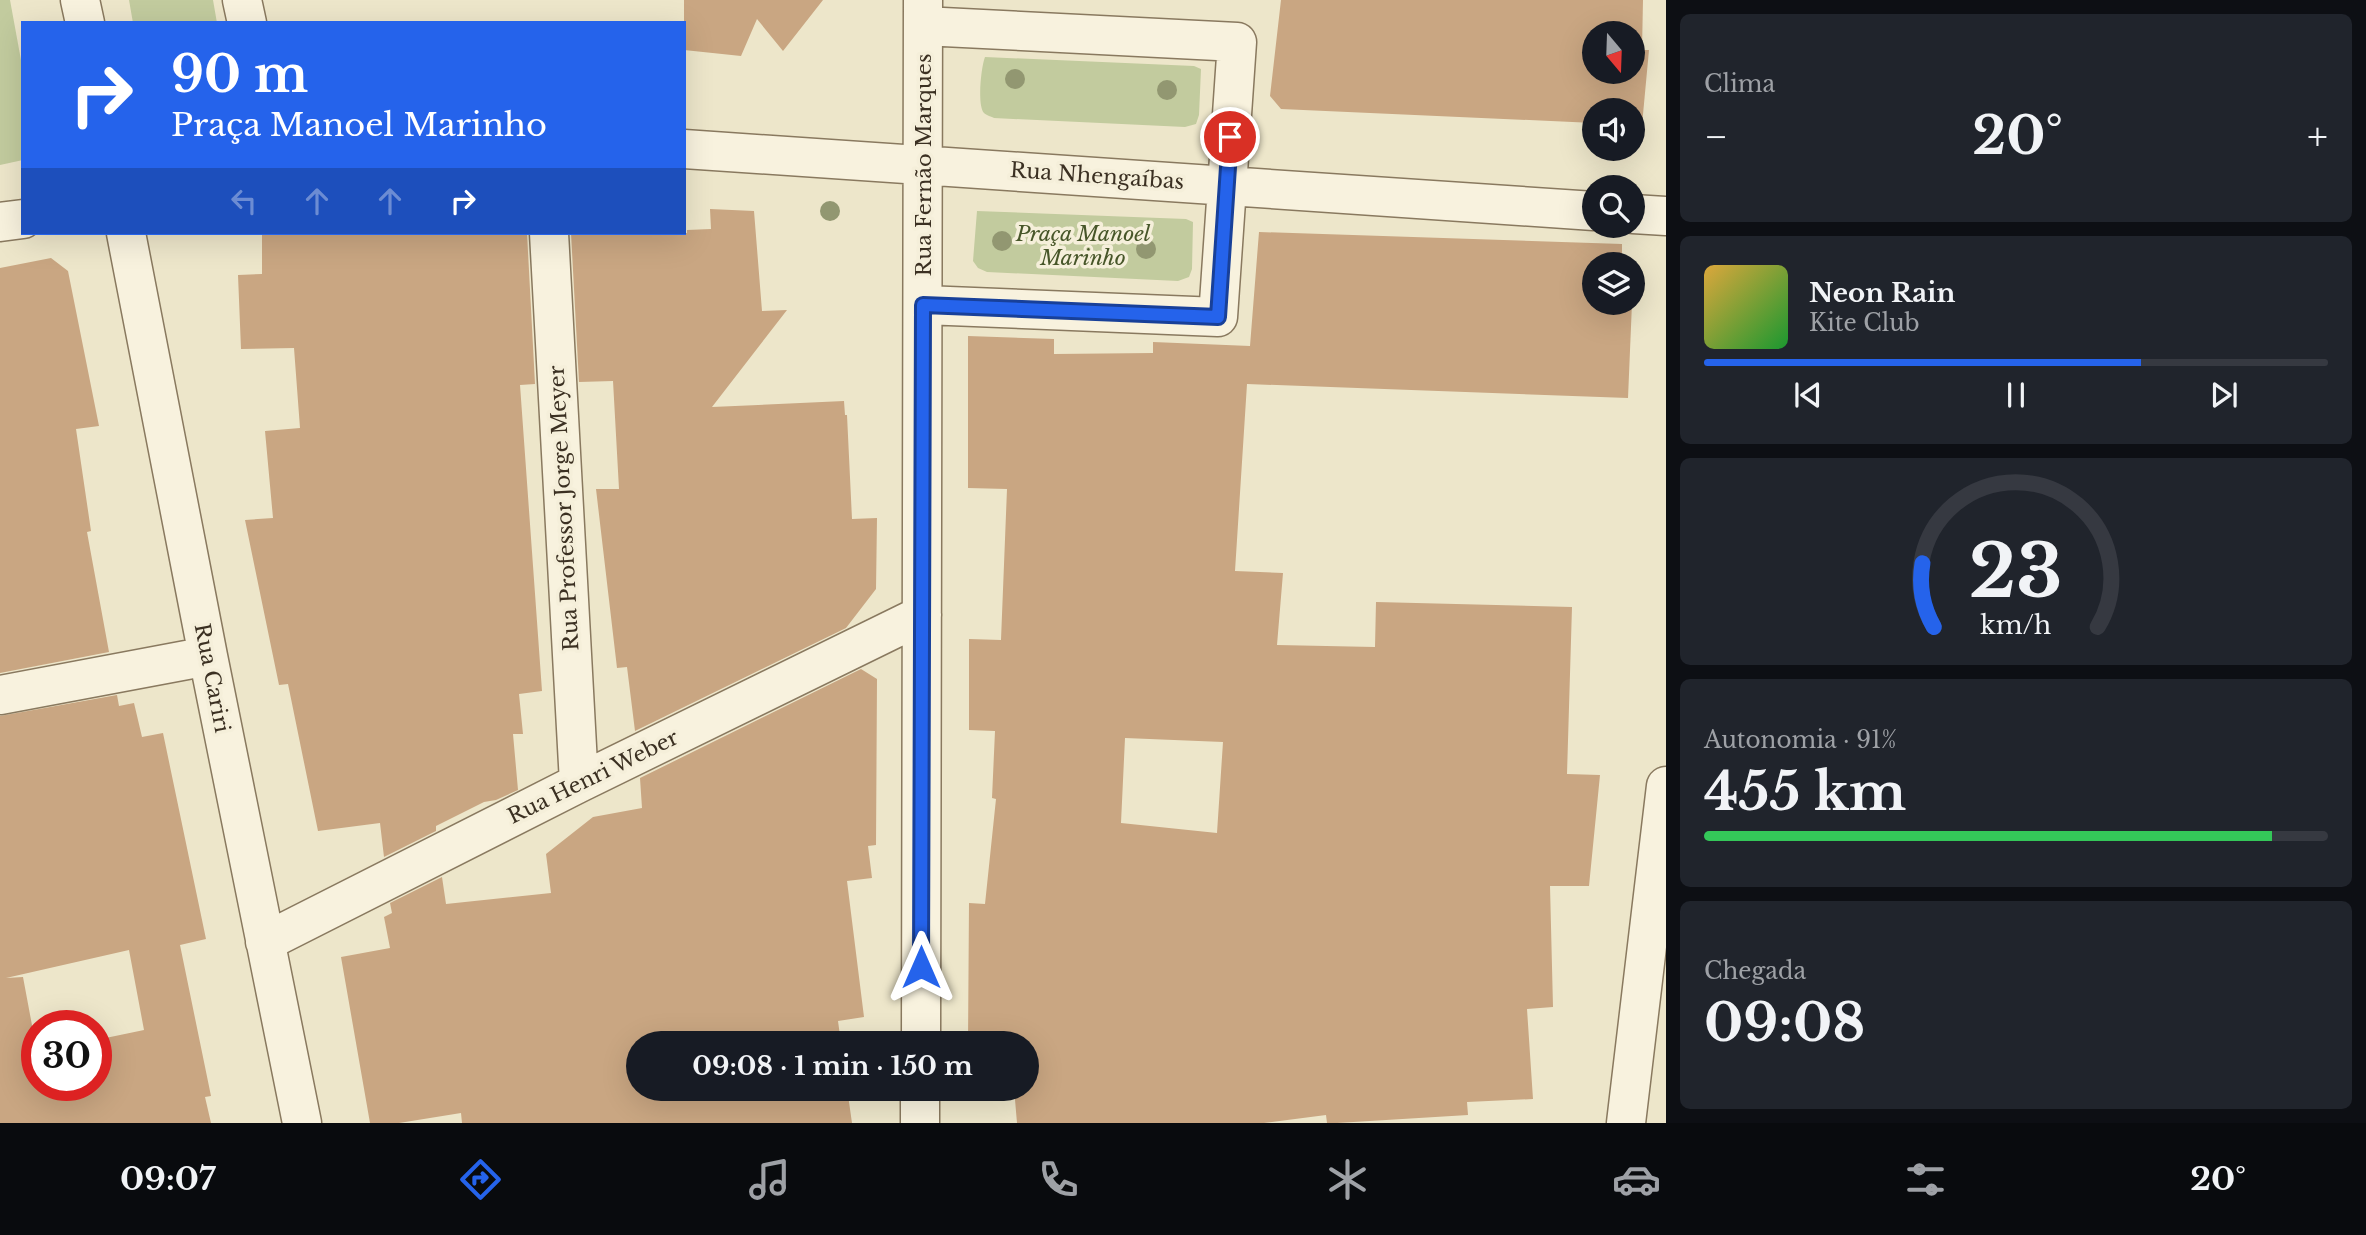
<!DOCTYPE html>
<html lang="pt">
<head>
<meta charset="utf-8">
<style>
  :root { --surface:#171b24; --page:#20242c; --text:#f1f3f6; --muted:#9ea1a6; --line:#363941; --accent:#2563eb }
  body { margin:0; font-family:"Libre Baskerville",serif; background:var(--page); color:var(--text); height:100vh; display:flex; flex-direction:column; font-size:26px; white-space:nowrap }
  * { box-sizing:border-box; margin:0 }
  p { font-size:23px; color:var(--muted) }
  .icon { flex:none; width:38px; height:38px; fill:none; stroke:currentColor; stroke-width:2; stroke-linecap:round; stroke-linejoin:round }
  .map { position:relative; flex:1; overflow:hidden }
  .side { display:flex; flex-direction:column; gap:14px; padding:14px; background:#0d0f14; width:700px }
  .side>* { flex:none }
  .hud { position:absolute; left:21px; top:21px; width:665px; height:214px; border-radius:0px; box-shadow:0 7px 28px #0002; background:#2563eb; color:#fff; overflow:hidden }
  .needle { width:46px; rotate:161deg }
  .buttons { position:absolute; left:1582px; top:21px; display:grid; gap:14px }
  .buttons a { display:grid; place-items:center; width:63px; height:63px; border-radius:50%; background:var(--surface); box-shadow:0 7px 28px #0002; font-size:35px }
  .speed { position:absolute; left:21px; top:1010px; display:flex; gap:14px; font-size:35px; font-weight:700; text-align:center }
  .speed>* { display:grid; place-content:center; width:91px; height:91px; border-radius:50%; background:var(--surface); box-shadow:0 7px 28px #0002; line-height:1 }
  .speed .limit { border:10px solid #d22; background:#fff; color:#111 }
  .pin { position:absolute; display:grid; place-items:center; width:60px; height:60px; color:#fff; margin:-30px; border:4px solid #fff; border-radius:50%; box-shadow:0 2px 7px #0007 }
  .me { position:absolute; width:77px; margin:-38px; rotate:0deg; stroke-linejoin:round; filter:drop-shadow(0 0 5px #0008) }
  .turn { display:flex; align-items:center; gap:24px; height:147px; padding:0 35px; font-size:32px }
  .turn .icon { width:91px; height:91px; stroke-width:2.5 }
  .turn b { display:block; font-size:49px; line-height:60px }
  .lanes { display:flex; align-items:center; height:66px; padding:0 35px; background:#0003; justify-content:center; gap:35px; direction:ltr }
  .lanes .off { opacity:.35 }
  .big { font-size:52px; font-weight:700; line-height:1.1 }
  .side .card { flex:1; display:flex; flex-direction:column; justify-content:center; gap:10px; min-width:0; padding:0 24px; border-radius:10px; background:var(--page) }
  .side .dial { align-items:center; gap:0 }
  .dial svg { height:182px; overflow:visible; fill:none; stroke:var(--line); stroke-width:7; stroke-linecap:round; text-anchor:middle }
  .dial text { fill:var(--text); stroke:none }
  .song { display:flex; align-items:center; gap:21px }
  .cover { width:84px; height:84px; border-radius:10px; background:linear-gradient(135deg,hsl(40 70% 55%),hsl(130 70% 35%)) }
  .played { height:7px; border-radius:4px; background:linear-gradient(90deg,var(--accent) 70%,var(--line) 70%) }
  .keys { display:flex; justify-content:space-around; direction:ltr }
  .heat { display:flex; justify-content:space-between; align-items:center; font-size:38px; direction:ltr }
  .charge { height:10px; border-radius:5px; background:linear-gradient(90deg,#34c759 91%,var(--line) 0) }
  .trip { position:absolute; left:626px; top:1031px; width:413px; height:70px; border-radius:35px; background:var(--surface); box-shadow:0 7px 28px #0002; font-weight:700; line-height:70px; text-align:center }
  .dock { display:flex; height:112px; justify-content:space-around; align-items:center; background:#090b0e; color:var(--muted) }
  .dock .icon { width:49px; height:49px }
  .dock .active { color:var(--accent) }
  .dock b { font-size:32px; color:var(--text) }
  main { display:flex; flex:1; min-height:0 }
  .map>svg:first-child { display:block }
  .green { fill:#c2cb9e }
  .building { fill:#c9a682; fill-rule:evenodd }
  .lines { fill:none; stroke-linecap:round; stroke-linejoin:round }
  .minor-casing { stroke:#89795f; stroke-width:41 }
  .minor { stroke:#f8f2de; stroke-width:38 }
  .tree { fill:#929771 }
  .route-casing { stroke:#184099; stroke-width:18 }
  .route { stroke:#2563eb; stroke-width:12 }
  .labels { text-anchor:middle; stroke-width:7; stroke-linejoin:round; paint-order:stroke }
  .street-label { font-size:21px; fill:#3b3022; stroke:#f5efda }
  .park-label { font-size:21px; font-style:italic; fill:#475629; stroke:#f5efda }
</style>
</head>
<body>
<main>
<div class="map">
<svg width="1666" height="1123" viewBox="0 0 1666 1123">
  <rect width="100%" height="100%" fill="#ede6ca"/>
  <!-- green -->
  <path class="green" d="M 0,0 L 10,0 L 23,71 L 23,160 L 0,165 Z
    M 129,0 L 213,0 L 217,23 L 133,23 Z
    M 985,57 L 1194,66 L 1201,69 L 1199,115 L 1196,124 L 1185,127 L 994,118 C 992,117 986,115 984,113 C 977,106 981,67 985,57 Z
    M 977,211 L 1186,219 L 1193,222 L 1192,269 L 1189,277 L 1178,281 L 987,272 L 978,268 L 973,261 Z"/>
  <!-- building -->
  <path class="building" d="M 684,0 L 823,0 L 783,51 L 757,19 L 741,56 L 684,50 Z
    M 1281,0 L 1643,0 L 1642,50 L 1649,50 L 1642,125 L 1633,125 L 1633,110 L 1594,110 L 1594,123 L 1281,109 L 1270,96 ZM 1594,33 L 1633,33 L 1633,72 L 1594,72 Z
    M 710,209 L 754,211 L 762,311 L 787,310 L 712,407 L 844,401 L 845,415 L 847,415 L 852,519 L 877,518 L 876,589 L 846,628 L 635,731 L 627,667 L 617,668 L 596,489 L 619,489 L 613,381 L 579,382 L 571,233 L 687,233 L 687,230 L 711,229 Z
    M 1259,232 L 1622,244 L 1622,264 L 1594,264 L 1594,303 L 1632,303 L 1628,398 L 1247,384 L 1235,571 L 1283,573 L 1277,645 L 1375,647 L 1376,602 L 1572,607 L 1567,774 L 1600,775 L 1589,886 L 1550,886 L 1553,1007 L 1527,1009 L 1533,1099 L 1467,1102 L 1468,1115 L 1337,1123 L 1327,1123 L 1326,1115 L 1264,1123 L 1017,1123 L 1014,1088 L 1027,1088 L 1027,1043 L 968,1043 L 969,903 L 985,904 L 996,799 L 992,798 L 995,731 L 969,730 L 969,639 L 1001,640 L 1007,489 L 968,488 L 968,336 L 1054,339 L 1054,354 L 1153,353 L 1153,342 L 1250,346 ZM 1125,738 L 1223,742 L 1217,833 L 1121,823 Z
    M 262,233 L 527,233 L 535,384 L 520,385 L 542,691 L 519,694 L 523,734 L 513,734 L 518,790 L 496,800 L 484,802 L 436,826 L 436,831 L 384,857 L 380,823 L 318,831 L 288,684 L 279,685 L 245,520 L 273,518 L 265,431 L 300,428 L 294,348 L 241,349 L 238,275 L 262,274 Z
    M 51,258 L 68,271 L 99,426 L 76,429 L 91,531 L 87,532 L 109,652 L 0,673 L 0,268 Z
    M 861,669 L 877,679 L 876,845 L 868,846 L 872,878 L 847,881 L 864,1017 L 838,1021 L 841,1043 L 639,1043 L 639,1088 L 847,1088 L 852,1123 L 462,1123 L 461,1113 L 399,1123 L 370,1123 L 341,957 L 390,948 L 384,917 L 392,913 L 390,903 L 442,877 L 446,904 L 551,893 L 546,854 L 593,817 L 642,808 L 640,778 Z
    M 117,695 L 119,706 L 134,703 L 142,737 L 163,733 L 206,939 L 180,945 L 211,1096 L 205,1097 L 211,1123 L 0,1123 L 0,716 ZM 129,950 L 144,1030 L 96,1040 L 96,1085 L 37,1085 L 37,1052 L 23,977 L 6,978 Z"/>
  <g class="lines">
    <defs>
      <path id="minor" d="M 80,0 L 85,23
        M 242,0 L 247,23
        M 923,26 L 1237,42 L 1218,317 L 924,305
        M 684,149 L 1594,211
        M 1633,214 L 1666,216
        M 0,222 L 23,219
        M 126,233 L 208,656 L 302,1123
        M 549,233 L 579,783
        M 0,695 L 208,656
        M 265,942 L 579,783 L 922,615
        M 921,1043 L 923,0
        M 920,1123 L 920,1088
        M 1626,1123 L 1666,786"/>
    </defs>
    <!-- minor casing -->
    <use href="#minor" class="minor-casing"/>
    <!-- minor -->
    <use href="#minor" class="minor"/>
  </g>
  <!-- trees -->
  <g class="tree">
    <circle cx="1015" cy="79" r="10"/>
    <circle cx="1167" cy="90" r="10"/>
    <circle cx="830" cy="211" r="10"/>
    <circle cx="1002" cy="241" r="10"/>
    <circle cx="1146" cy="249" r="10"/>
  </g>
  <g class="lines">
    <defs>
      <path id="route" d="M 921,967 L 923,305 L 1218,317 L 1230,137"/>
    </defs>
    <!-- route casing -->
    <use href="#route" class="route-casing"/>
    <!-- route -->
    <use href="#route" class="route"/>
  </g>
  <g class="labels">
    <!-- street labels -->
    <g class="street-label">
      <text transform="translate(924 165) rotate(-90)" y="7">Rua Fernão Marques</text>
      <text transform="translate(1097 176) rotate(4)" y="7">Rua Nhengaíbas</text>
      <text transform="translate(564 508) rotate(-93)" y="7">Rua Professor Jorge Meyer</text>
      <text transform="translate(212 678) rotate(79)" y="7">Rua Cariri</text>
      <text transform="translate(593 777) rotate(-26)" y="7">Rua Henri Weber</text>
    </g>
    <!-- park labels -->
    <g class="park-label">
      <text x="1083" y="241">Praça Manoel<tspan x="1083" dy="24">Marinho</tspan></text>
    </g>
  </g>
</svg>
<div class="buttons">
<a><svg class="needle" viewBox="-14 -14 28 28"><path d="M0-13l5 13h-10z" fill="#e53935"/><path d="M0 13l5-13h-10z" fill="#9ea1a6"/></svg></a>
<a><svg class="icon" aria-label="sound" viewBox="0 0 24 24"><path d="M4 9h4l5-4v14l-5-4H4zM17 9q2 3 0 6"/></svg></a>
<a><svg class="icon" aria-label="search" viewBox="0 0 24 24"><circle cx="10" cy="10" r="6"/><path d="M15 15l6 6"/></svg></a>
<a><svg class="icon" aria-label="layers" viewBox="0 0 24 24"><path d="M12 4l9 5-9 5-9-5zM3 14l9 5 9-5"/></svg></a>
</div>
<div class="speed"><div class="limit">30</div></div>
<div class="pin" style="left:1230px;top:137px;background:#d93025"><svg class="icon" aria-label="arrive" viewBox="0 0 24 24"><path d="M6 21V4h12l-3 4 3 4H6"/></svg></div>
<svg class="me" style="left:921px;top:967px" viewBox="-20 -20 40 40"><path d="M0-17L14 15 0 8-14 15z" fill="#2563eb" stroke="#fff" stroke-width="4"/></svg>
<div class="trip">09:08 · 1 min · 150 m</div>
<div class="hud">
<div class="turn"><svg class="icon" aria-label="right" viewBox="0 0 24 24"><path d="M7 20v-9h11M14 6l5 5-5 5"/></svg><div><b>90 m</b>Praça Manoel Marinho</div></div>
<div class="lanes"><svg class="icon off" aria-label="left" viewBox="0 0 24 24"><path d="M17 20v-9H6M10 6l-5 5 5 5"/></svg><svg class="icon off" aria-label="ahead" viewBox="0 0 24 24"><path d="M12 20V5M6 11l6-6 6 6"/></svg><svg class="icon off" aria-label="ahead" viewBox="0 0 24 24"><path d="M12 20V5M6 11l6-6 6 6"/></svg><svg class="icon" aria-label="right" viewBox="0 0 24 24"><path d="M7 20v-9h11M14 6l5 5-5 5"/></svg></div>
</div>
</div>
<section class="side">
<div class="card"><p>Clima</p>
<div class="heat"><a>−</a><b class="big">20°</b><a>+</a></div>
</div>
<div class="card">
<div class="song"><i class="cover"></i><div><b>Neon Rain</b><p>Kite Club</p></div></div>
<div class="played"></div>
<div class="keys"><svg class="icon" aria-label="previous" viewBox="0 0 24 24"><path d="M18 5L8 12l10 7zM5 5v14"/></svg><svg class="icon" aria-label="pause" viewBox="0 0 24 24"><path d="M8 5v14M16 5v14"/></svg><svg class="icon" aria-label="next" viewBox="0 0 24 24"><path d="M6 5l10 7-10 7zM19 5v14"/></svg></div>
</div>
<div class="card dial"><svg viewBox="0 0 100 80">
<path d="M14 69A42 42 0 1 1 86 69"/>
<path d="M14 69A42 42 0 0 1 9 41" stroke="#2563eb"/>
<text x="50" y="56" font-size="32" font-weight="700">23</text>
<text x="50" y="72" font-size="11">km/h</text>
</svg></div>
<div class="card"><p>Autonomia · 91%</p><b class="big">455 km</b><div class="charge"></div></div>
<div class="card"><p>Chegada</p><b class="big">09:08</b></div>
</section>
</main>
<nav class="dock">
<b>09:07</b>
<svg class="icon active" aria-label="directions" viewBox="0 0 24 24"><path d="M12 3l9 9-9 9-9-9zM9 14v-3h6M13 9l2 2-2 2"/></svg>
<svg class="icon" aria-label="music" viewBox="0 0 24 24"><path d="M9 18V5l10-2v13"/><circle cx="6" cy="18" r="3"/><circle cx="16" cy="16" r="3"/></svg>
<svg class="icon" aria-label="phone" viewBox="0 0 24 24"><path d="M5 4h4l2 5-3 2q2 4 5 5l2-3 5 2v4C11 20 4 13 5 4z"/></svg>
<svg class="icon" aria-label="climate" viewBox="0 0 24 24"><path d="M12 3v18M4 7l16 10M4 17L20 7"/></svg>
<svg class="icon" aria-label="car" viewBox="0 0 24 24"><path d="M5 17H2v-5l4-1 3-4h7l3 4 3 1v5h-3M9 17h6M6 11h13"/><circle cx="7" cy="17" r="2"/><circle cx="17" cy="17" r="2"/></svg>
<svg class="icon" aria-label="filters" viewBox="0 0 24 24"><path d="M4 7h16M4 17h16"/><circle cx="9" cy="7" r="2"/><circle cx="15" cy="17" r="2"/></svg>
<b>20°</b>
</nav>
</body>
</html>
